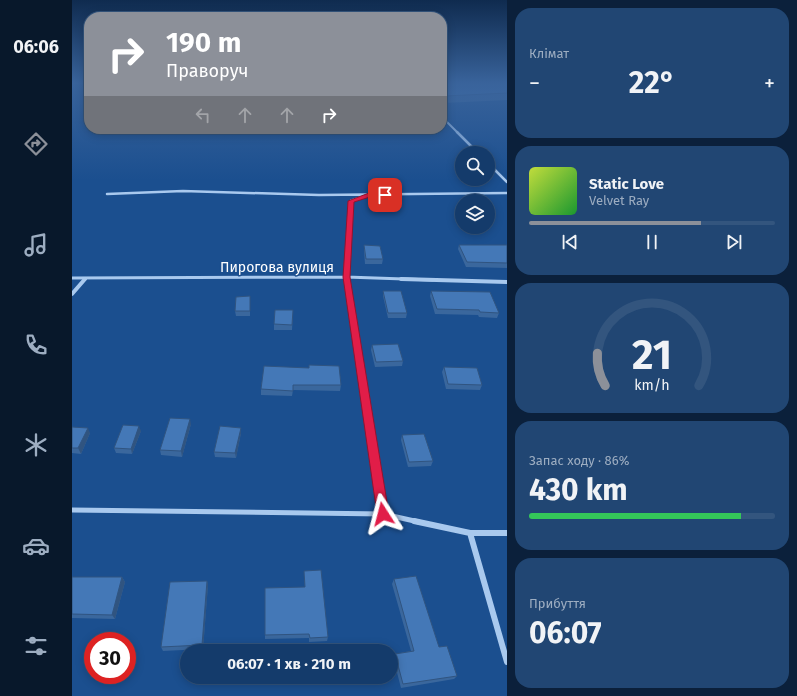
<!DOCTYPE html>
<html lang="uk">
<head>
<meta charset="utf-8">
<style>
  :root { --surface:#143b6b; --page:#214673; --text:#f1f3f6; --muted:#9dadc1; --line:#33557e; --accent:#8c9099 }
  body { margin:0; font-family:"Fira Sans",sans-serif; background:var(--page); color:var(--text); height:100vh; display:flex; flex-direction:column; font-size:15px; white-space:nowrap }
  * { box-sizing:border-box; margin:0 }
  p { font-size:13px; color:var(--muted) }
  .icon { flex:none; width:22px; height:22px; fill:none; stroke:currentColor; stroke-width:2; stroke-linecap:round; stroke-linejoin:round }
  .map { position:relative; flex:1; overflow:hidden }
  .side { display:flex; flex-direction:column; gap:8px; padding:8px; background:#0b203b; width:290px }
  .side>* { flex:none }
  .guide { position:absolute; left:12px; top:12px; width:363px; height:122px; border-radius:16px; box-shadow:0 2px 10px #0003,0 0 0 1px var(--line); background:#8c9099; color:#fff; overflow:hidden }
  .fabs { position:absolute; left:383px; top:146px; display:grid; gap:8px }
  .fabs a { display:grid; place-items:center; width:40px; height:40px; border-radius:50%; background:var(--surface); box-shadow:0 2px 10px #0003,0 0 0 1px var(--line); font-size:20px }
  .speed { position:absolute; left:12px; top:632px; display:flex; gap:8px; font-size:20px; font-weight:700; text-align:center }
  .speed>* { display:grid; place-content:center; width:52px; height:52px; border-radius:50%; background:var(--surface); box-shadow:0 2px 10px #0003,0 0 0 1px var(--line); line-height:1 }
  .speed .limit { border:6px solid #d22; background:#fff; color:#111 }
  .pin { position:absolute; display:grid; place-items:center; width:34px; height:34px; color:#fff; margin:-17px; border-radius:8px; box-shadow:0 2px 6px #0006 }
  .me { position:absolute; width:44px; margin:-22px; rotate:351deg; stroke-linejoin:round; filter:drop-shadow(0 0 3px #0008) }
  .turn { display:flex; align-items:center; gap:14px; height:84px; padding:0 16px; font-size:18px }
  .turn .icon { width:52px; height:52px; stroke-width:2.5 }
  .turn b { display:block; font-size:28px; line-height:34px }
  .lanes { display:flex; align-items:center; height:38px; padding:0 16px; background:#0003; justify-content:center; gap:20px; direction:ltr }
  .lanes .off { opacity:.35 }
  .big { font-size:30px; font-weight:700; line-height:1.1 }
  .side .tile { flex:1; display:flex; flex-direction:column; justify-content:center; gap:6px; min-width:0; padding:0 14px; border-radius:16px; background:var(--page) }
  .side .dial { align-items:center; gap:0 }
  .dial svg { height:104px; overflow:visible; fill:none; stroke:var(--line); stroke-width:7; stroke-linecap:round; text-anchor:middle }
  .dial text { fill:var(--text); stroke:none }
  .song { display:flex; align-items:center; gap:12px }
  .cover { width:48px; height:48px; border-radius:6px; background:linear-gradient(135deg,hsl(70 70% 55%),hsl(130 70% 35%)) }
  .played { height:4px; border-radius:2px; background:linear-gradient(90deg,var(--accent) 70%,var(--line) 70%) }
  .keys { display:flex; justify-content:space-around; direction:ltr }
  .heat { display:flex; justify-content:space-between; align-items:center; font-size:22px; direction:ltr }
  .charge { height:6px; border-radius:3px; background:linear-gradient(90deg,#34c759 86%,var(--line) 0) }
  .trip { position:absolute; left:108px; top:644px; width:218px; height:40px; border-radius:20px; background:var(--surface); box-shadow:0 2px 10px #0003,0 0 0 1px var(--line); font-weight:700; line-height:40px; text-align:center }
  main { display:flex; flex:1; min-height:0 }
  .menu { display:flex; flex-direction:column; width:72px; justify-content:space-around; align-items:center; background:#08182b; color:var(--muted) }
  .menu .icon { width:28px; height:28px }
  .menu .on { color:var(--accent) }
  .menu b { font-size:18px; color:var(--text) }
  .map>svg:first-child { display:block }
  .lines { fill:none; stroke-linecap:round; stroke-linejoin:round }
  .minor-far5 { stroke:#a9c9ee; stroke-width:2 }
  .minor-far4 { stroke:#a9c9ee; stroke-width:2.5 }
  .minor-far3 { stroke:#a9c9ee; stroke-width:3 }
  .minor-far2 { stroke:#a9c9ee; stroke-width:4 }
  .minor-far1 { stroke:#a9c9ee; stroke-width:5 }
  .minor { stroke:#a9c9ee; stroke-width:6 }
  .wall { fill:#3a679d }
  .shaded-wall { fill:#305480 }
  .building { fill:#4478b7; stroke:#305480 }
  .route { fill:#e11d48; stroke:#92132f }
  .labels { text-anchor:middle; stroke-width:3; stroke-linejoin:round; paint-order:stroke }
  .street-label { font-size:14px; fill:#fff; stroke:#1b4f8f }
</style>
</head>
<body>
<main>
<nav class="menu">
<b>06:06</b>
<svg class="icon on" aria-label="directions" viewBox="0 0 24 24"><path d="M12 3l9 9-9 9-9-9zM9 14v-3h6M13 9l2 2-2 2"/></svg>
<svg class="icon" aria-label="music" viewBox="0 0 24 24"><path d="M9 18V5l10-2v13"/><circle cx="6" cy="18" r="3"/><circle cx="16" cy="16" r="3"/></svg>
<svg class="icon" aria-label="phone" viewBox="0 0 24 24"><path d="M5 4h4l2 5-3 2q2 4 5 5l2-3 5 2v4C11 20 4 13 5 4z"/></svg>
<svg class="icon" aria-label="climate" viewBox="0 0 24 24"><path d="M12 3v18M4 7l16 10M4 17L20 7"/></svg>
<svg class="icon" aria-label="car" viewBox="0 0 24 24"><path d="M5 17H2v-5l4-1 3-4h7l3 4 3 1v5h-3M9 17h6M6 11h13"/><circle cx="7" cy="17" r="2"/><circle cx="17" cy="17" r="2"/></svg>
<svg class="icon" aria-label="filters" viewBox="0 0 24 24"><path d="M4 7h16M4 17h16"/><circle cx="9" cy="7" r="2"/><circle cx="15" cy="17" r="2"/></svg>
</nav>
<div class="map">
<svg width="435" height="696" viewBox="0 0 435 696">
  <rect width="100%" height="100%" fill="#1b4f8f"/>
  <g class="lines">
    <!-- minor-far5 -->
    <path class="minor-far5" d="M 370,117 L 386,133"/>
    <!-- minor-far4 -->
    <path class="minor-far4" d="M 385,132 L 406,153
      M 416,163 L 435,182
      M 35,194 L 111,191 L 247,195 L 435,193
      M 291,197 L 294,196"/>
    <!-- minor-far3 -->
    <path class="minor-far3" d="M 0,278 L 274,277 L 361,280
      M 274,280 L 279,201 L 294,196"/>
    <!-- minor-far2 -->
    <path class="minor-far2" d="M 274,279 L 291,386
      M 329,279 L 435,282
      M 0,294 L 13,279"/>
    <!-- minor-far1 -->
    <path class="minor-far1" d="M 291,385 L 311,514
      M 0,510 L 311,514 L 347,522"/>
    <!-- minor -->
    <path class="minor" d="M 342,521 L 398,533 L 435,533
      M 398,533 L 435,662"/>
  </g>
  <!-- wall -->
  <path class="wall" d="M 370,82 L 435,82 L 435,100 L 372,103 L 370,101 Z
    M 292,245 L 311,259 L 310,264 L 293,264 L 292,250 Z
    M 387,245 L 435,245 L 435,268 L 394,267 L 386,249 Z
    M 311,291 L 335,313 L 334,318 L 316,318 L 311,296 Z
    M 359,291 L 427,313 L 425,318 L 407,317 L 406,315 L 363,314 L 358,296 Z
    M 178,296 L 178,316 L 164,316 L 163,311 Z
    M 221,310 L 220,330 L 202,330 L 202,324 Z
    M 300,345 L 331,361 L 330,366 L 303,367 L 299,350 Z
    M 192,366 L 269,385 L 268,391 L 221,390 L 220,396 L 189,395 L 189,389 Z
    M 372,367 L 410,385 L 408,390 L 374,389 L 370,372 Z
    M 119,424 L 110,457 L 89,455 L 88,450 Z
    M 0,427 L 18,433 L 9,454 L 0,453 Z
    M 69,431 L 60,454 L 44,453 L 42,448 Z
    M 169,433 L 164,458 L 143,457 L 142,452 Z
    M 330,435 L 361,461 L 359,466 L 336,467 L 329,440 Z
    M 232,571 L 256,637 L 255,641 L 237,642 L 237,638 L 193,639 L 193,635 L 233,587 Z
    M 0,577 L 50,577 L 53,582 L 43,619 L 0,618 Z
    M 322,579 L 385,676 L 382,679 L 329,688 L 321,657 L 323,654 L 339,651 L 320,584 Z
    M 135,581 L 136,585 L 131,649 L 91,651 L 89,647 Z"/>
  <!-- shaded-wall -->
  <path class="shaded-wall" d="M 118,419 L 119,424 L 110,457 L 109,451 Z
    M 67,426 L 69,431 L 60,454 L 59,449 Z
    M 16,428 L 18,433 L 9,454 L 6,448 Z
    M 169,428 L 169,433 L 164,458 L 163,453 Z
    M 50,577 L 53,582 L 43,619 L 40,615 Z
    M 135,581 L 136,585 L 131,649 L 130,645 Z"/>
  <!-- building -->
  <path class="building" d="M 370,82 L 435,82 L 435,93 L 373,96 L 370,93 Z
    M 292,245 L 308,246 L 311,259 L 294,259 Z
    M 387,245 L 435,245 L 435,263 L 395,262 Z
    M 311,291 L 329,291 L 335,313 L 316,313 Z
    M 359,291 L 418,292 L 427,313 L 408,312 L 407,310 L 365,309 Z
    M 178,296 L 178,311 L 163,311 L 164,297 Z
    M 203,310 L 221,310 L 220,325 L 202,324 Z
    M 326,344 L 331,361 L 304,362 L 300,345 Z
    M 237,365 L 267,366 L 269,385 L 221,385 L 221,391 L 189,389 L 192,366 L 237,368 Z
    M 372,367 L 405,368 L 410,385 L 376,384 Z
    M 98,418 L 118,419 L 109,451 L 88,450 Z
    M 51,425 L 67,426 L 59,449 L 42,448 Z
    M 148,426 L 169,428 L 163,453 L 142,452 Z
    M 0,427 L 16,428 L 6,448 L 0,448 Z
    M 352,434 L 361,461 L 337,462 L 330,435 Z
    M 249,570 L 256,637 L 238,638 L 237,634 L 193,635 L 193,588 L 233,587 L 232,571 Z
    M 344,576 L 367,647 L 375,646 L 385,676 L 331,684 L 323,654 L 342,651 L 322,579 Z
    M 0,577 L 50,577 L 40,615 L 0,614 Z
    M 135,581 L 130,645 L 89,647 L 98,582 Z"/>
  <!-- sky -->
  <linearGradient id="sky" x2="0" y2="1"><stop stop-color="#0f2b4f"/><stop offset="0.46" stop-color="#39639b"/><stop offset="1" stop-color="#39639b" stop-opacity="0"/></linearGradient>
  <rect width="435" height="180" fill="url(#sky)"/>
  <!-- route -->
  <path class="route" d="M 313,193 L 316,195 L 315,196 L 298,197 L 282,202 L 278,277 L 317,514 L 315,518 L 311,519 L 306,518 L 305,514 L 271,277 L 276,201 L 297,193 Z"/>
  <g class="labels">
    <!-- street labels -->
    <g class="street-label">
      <text x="205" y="272">Пирогова вулиця</text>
    </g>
  </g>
</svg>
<div class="fabs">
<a><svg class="icon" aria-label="search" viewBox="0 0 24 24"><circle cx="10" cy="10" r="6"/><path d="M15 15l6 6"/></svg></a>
<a><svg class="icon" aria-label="layers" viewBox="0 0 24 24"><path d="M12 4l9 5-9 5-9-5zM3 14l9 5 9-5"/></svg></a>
</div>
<div class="speed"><div class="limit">30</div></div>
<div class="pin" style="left:313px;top:195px;background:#d93025"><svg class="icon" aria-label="arrive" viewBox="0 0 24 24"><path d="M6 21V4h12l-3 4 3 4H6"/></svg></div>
<svg class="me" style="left:311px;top:514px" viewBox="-20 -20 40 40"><path d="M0-17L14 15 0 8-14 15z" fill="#e11d48" stroke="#fff" stroke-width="4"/></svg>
<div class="trip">06:07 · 1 хв · 210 m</div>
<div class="guide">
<div class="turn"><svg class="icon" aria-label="right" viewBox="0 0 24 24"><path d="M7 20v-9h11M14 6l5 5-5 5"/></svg><div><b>190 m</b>Праворуч</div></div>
<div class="lanes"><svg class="icon off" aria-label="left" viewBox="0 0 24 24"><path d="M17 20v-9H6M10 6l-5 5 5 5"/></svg><svg class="icon off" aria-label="ahead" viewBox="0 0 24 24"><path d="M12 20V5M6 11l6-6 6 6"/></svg><svg class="icon off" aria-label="ahead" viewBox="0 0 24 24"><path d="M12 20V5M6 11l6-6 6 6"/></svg><svg class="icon" aria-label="right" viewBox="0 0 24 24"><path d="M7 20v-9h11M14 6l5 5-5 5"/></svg></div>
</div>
</div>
<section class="side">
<div class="tile"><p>Клімат</p>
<div class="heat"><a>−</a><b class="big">22°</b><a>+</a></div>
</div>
<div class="tile">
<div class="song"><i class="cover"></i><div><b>Static Love</b><p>Velvet Ray</p></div></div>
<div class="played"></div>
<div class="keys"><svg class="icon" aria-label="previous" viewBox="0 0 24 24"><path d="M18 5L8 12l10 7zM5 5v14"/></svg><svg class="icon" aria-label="pause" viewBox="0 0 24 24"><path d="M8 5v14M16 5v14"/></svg><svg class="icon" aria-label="next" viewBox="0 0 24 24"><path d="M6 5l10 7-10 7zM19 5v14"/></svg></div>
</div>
<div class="tile dial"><svg viewBox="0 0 100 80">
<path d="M14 69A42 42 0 1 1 86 69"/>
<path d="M14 69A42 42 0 0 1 8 44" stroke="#8c9099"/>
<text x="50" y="56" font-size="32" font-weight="700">21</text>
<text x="50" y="72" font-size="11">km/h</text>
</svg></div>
<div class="tile"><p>Запас ходу · 86%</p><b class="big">430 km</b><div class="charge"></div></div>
<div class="tile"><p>Прибуття</p><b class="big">06:07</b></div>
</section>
</main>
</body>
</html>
